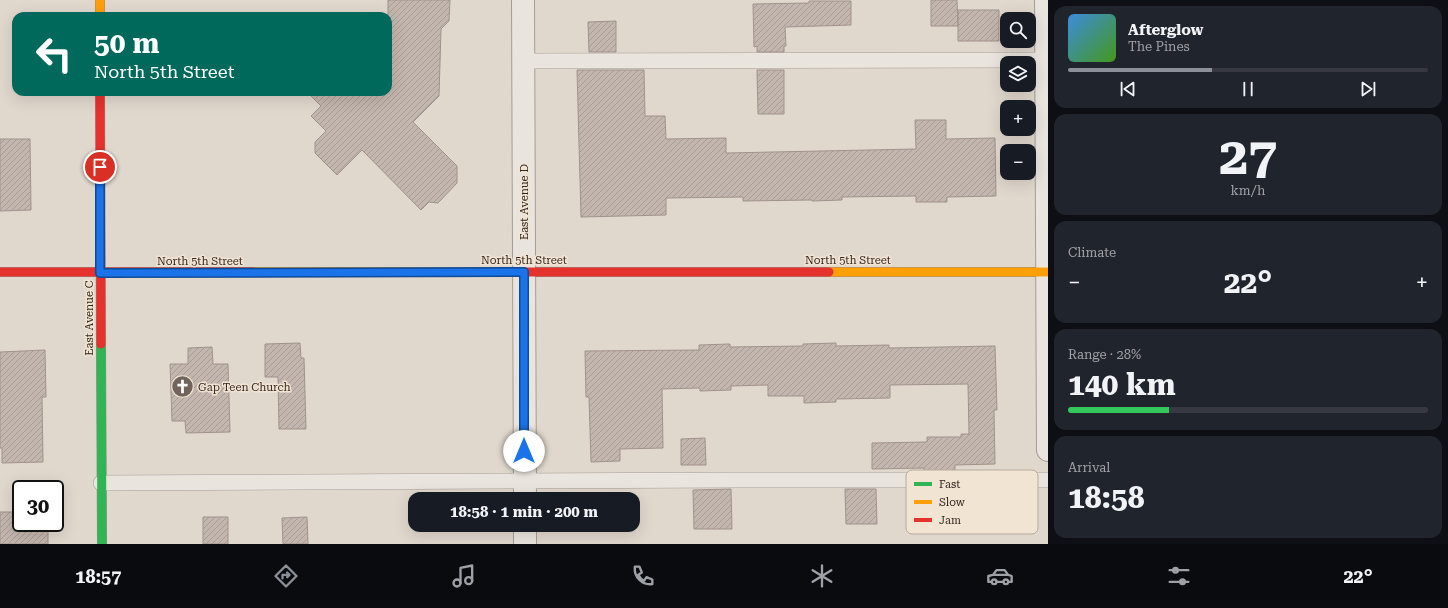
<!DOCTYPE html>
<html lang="en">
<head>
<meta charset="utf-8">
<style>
  :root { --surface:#171b24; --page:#20242c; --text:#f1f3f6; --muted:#9ea1a6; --line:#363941; --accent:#8c9099 }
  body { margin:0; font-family:"Roboto Serif",serif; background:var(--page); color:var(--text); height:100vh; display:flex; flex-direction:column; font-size:15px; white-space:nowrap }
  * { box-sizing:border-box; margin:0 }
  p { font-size:13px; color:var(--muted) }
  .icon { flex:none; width:22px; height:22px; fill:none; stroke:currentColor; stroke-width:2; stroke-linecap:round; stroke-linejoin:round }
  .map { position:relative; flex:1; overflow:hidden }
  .drawer { display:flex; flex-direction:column; gap:6px; padding:6px; background:#0d0f14; width:400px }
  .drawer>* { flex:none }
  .hud { position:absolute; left:12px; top:12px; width:380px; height:84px; border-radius:12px; box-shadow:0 4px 16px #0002; background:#00695c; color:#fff; overflow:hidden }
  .tools { position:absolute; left:1000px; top:12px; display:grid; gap:8px }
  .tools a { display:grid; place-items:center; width:36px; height:36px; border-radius:8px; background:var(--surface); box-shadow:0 4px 16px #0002; font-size:20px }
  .speed { position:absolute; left:12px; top:480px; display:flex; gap:8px; font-size:20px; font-weight:700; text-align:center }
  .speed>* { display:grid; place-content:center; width:52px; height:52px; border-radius:50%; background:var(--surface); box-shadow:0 4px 16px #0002; line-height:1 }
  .speed .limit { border:2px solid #111; border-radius:6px; background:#fff; color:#111 }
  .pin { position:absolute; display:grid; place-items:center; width:34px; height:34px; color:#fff; margin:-17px; border:2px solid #fff; border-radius:50%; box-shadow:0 1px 4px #0007 }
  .me { position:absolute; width:44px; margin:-22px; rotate:0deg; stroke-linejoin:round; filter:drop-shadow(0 0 3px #0008) }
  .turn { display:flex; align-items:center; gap:14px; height:84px; padding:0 16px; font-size:18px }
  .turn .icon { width:52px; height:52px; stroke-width:2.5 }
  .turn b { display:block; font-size:28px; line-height:34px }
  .big { font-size:30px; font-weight:700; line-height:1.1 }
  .drawer .tile { flex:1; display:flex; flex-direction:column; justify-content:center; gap:6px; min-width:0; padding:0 14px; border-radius:12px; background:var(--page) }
  .drawer .dial { align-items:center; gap:0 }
  .dial b { font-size:52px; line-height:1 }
  .song { display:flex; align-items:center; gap:12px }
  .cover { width:48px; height:48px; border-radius:6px; background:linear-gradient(135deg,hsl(210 70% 55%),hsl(100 70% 35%)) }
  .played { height:4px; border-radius:2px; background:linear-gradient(90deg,var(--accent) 40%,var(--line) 40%) }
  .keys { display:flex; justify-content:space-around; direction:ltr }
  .heat { display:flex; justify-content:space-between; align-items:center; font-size:22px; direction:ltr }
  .charge { height:6px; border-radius:3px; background:linear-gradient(90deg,#34c759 28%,var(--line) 0) }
  .trip { position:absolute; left:408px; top:492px; width:232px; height:40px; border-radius:12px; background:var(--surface); box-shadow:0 4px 16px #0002; font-weight:700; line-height:40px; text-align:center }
  .tabs { display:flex; height:64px; justify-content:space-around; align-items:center; background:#090b0e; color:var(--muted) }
  .tabs .icon { width:28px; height:28px }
  .tabs .selected { color:var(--accent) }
  .tabs b { font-size:18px; color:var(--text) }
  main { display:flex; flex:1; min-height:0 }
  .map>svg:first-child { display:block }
  .building { fill:url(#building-hatch); stroke:#a0938d }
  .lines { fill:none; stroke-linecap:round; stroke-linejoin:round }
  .lane-casing { stroke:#a59d96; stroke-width:16 }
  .street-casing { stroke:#a59d96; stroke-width:24 }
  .fast-casing { stroke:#958d86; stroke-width:10 }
  .slow-casing { stroke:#958d86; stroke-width:10 }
  .jam-casing { stroke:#958d86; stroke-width:10 }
  .lane { stroke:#e9e4dd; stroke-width:15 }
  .street { stroke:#e9e4dd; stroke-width:22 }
  .fast { stroke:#30b455; stroke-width:9 }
  .slow { stroke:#ff9f0a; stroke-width:9 }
  .jam { stroke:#e5322d; stroke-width:9 }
  .route-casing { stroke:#114b97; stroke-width:10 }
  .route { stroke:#1a73e8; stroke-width:7 }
  .labels { text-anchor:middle; stroke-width:3; stroke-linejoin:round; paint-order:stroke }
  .street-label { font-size:11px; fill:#33261f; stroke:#f1e4d3 }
  .poi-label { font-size:11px; fill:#33261f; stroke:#f1e4d3; text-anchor:start }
  .key { fill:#f1e4d3; stroke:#b8ab9d; stroke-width:1 }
  .key-label { font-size:11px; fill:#33261f }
</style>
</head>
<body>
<main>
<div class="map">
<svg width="1048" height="544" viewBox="0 0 1048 544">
  <defs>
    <pattern id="building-hatch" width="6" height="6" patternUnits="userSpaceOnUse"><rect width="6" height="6" fill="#c3b6ae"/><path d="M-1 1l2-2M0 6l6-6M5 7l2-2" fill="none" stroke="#a89c95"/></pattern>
  </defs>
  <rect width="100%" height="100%" fill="#e0d7cd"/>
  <!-- building -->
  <path class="building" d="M 388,0 L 450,0 L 449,21 L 441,29 L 439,96 L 413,122 L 457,166 L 457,183 L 438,203 L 429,202 L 421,210 L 362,150 L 337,175 L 315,153 L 315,142 L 326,131 L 311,116 L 321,106 L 307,92 L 388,92 Z
    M 931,0 L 957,0 L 958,26 L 931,26 Z
    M 809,1 L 851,1 L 851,25 L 785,27 L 786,46 L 784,46 L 784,52 L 757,52 L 757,46 L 754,47 L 753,4 L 809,3 Z
    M 958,10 L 999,10 L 999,41 L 958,41 Z
    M 616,21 L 616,52 L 589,52 L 588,22 Z
    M 577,70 L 644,70 L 645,116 L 665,116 L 666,139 L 726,138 L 726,153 L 916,149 L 915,120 L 946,120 L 946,139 L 995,138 L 996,196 L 947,197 L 947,202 L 916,202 L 916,196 L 842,197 L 842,200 L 812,201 L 812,200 L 743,201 L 743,197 L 666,198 L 666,215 L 581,217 Z
    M 757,70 L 784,70 L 784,114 L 758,114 Z
    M 0,139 L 30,139 L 31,210 L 0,211 Z
    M 300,343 L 301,358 L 304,358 L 306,429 L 279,429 L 278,377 L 265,377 L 265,344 Z
    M 836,343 L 836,346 L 889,345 L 889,348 L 995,346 L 997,410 L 994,410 L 995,464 L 955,465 L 955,471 L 924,471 L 924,468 L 872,469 L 872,443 L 927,442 L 927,437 L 961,437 L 961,434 L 969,434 L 968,384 L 890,385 L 890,398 L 836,399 L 836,402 L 804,403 L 804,396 L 768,396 L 768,385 L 731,386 L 731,390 L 700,391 L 700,388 L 662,389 L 663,448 L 620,449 L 620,461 L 591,462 L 589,397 L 586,397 L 585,351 L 699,350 L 699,345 L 730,344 L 730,347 L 803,346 L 803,344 Z
    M 212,347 L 213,364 L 228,364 L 230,432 L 186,433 L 185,421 L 172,421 L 170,364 L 188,364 L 188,348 Z
    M 45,350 L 46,397 L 42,397 L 43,462 L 2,463 L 2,448 L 0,448 L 0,352 Z
    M 705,438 L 706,465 L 681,465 L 681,439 Z
    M 731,489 L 732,529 L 694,529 L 693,490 Z
    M 845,489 L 876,489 L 877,524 L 846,524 Z
    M 0,512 L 21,512 L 21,523 L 48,523 L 48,544 L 0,544 Z
    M 203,517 L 228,517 L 228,544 L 203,544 Z
    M 307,517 L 308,544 L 283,544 L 282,518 Z"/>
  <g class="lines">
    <defs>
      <path id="lane" d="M 523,61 L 1047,60
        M 101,483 L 738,480 L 1048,480"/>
      <path id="street" d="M 523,0 L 525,499
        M 1046,0 L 1048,450
        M 525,525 L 525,544"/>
      <path id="fast" d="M 101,344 L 102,544"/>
      <path id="slow" d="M 100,0 L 100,16
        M 254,272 L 518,272
        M 829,272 L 1048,272"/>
      <path id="jam" d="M 100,92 L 101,344
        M 0,272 L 254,272
        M 518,272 L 829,272"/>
    </defs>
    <!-- lane casing -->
    <use href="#lane" class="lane-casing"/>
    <!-- street casing -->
    <use href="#street" class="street-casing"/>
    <!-- fast casing -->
    <use href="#fast" class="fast-casing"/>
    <!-- slow casing -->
    <use href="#slow" class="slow-casing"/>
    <!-- jam casing -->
    <use href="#jam" class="jam-casing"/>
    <!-- lane -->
    <use href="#lane" class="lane"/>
    <!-- street -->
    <use href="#street" class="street"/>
    <!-- fast -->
    <use href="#fast" class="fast"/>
    <!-- slow -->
    <use href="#slow" class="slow"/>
    <!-- jam -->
    <use href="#jam" class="jam"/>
  </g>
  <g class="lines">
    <defs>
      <path id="route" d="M 100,167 L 100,273 L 524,272 L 524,451"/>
    </defs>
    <!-- route casing -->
    <use href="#route" class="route-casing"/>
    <!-- route -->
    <use href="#route" class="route"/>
  </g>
  <!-- icons -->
  <defs>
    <symbol id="church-disc" viewBox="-11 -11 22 22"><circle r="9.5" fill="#70645c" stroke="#f1e4d3"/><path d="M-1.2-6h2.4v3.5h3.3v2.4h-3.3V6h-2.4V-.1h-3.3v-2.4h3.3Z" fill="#fff"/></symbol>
  </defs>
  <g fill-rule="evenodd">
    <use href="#church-disc" x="170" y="374" width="25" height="25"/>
  </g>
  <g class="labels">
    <!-- street labels -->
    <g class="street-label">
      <text transform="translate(524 202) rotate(-90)" y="4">East Avenue D</text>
      <text x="524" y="264">North 5th Street</text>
      <text x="848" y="264">North 5th Street</text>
      <text x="200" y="265">North 5th Street</text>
      <text transform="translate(89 318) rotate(-90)" y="4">East Avenue C</text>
    </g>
    <!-- poi labels -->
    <g class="poi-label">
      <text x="198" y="391">Gap Teen Church</text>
    </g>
  </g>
  <!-- legend -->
  <rect x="906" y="470" width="132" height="64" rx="6" class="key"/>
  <rect x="914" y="482" width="18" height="4" fill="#30b455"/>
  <rect x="914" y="500" width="18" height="4" fill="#ff9f0a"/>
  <rect x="914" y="518" width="18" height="4" fill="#e5322d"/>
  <g class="key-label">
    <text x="939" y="488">Fast</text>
    <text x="939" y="506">Slow</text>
    <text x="939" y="524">Jam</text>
  </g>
</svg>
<div class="tools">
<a><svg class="icon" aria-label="search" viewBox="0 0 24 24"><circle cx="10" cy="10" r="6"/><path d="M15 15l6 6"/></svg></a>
<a><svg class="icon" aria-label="layers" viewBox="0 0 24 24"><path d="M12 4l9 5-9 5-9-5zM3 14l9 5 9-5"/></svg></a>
<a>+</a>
<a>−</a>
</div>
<div class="speed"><div class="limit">30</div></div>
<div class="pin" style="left:100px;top:167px;background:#d93025"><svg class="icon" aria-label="arrive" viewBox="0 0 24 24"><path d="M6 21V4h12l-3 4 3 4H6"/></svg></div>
<svg class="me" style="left:524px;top:451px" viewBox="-20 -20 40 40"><circle r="19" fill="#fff"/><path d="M0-13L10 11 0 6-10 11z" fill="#1a73e8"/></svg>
<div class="trip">18:58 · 1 min · 200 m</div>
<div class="hud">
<div class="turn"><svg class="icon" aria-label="left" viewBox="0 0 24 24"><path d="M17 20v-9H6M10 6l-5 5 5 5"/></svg><div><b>50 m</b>North 5th Street</div></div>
</div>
</div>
<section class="drawer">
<div class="tile">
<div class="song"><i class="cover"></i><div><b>Afterglow</b><p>The Pines</p></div></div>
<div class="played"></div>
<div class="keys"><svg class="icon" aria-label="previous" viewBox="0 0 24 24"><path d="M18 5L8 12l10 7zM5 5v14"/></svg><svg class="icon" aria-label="pause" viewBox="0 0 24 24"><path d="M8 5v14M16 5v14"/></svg><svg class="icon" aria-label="next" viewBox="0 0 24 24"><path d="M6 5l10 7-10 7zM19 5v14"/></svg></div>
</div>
<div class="tile dial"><b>27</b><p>km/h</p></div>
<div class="tile"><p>Climate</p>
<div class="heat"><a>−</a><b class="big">22°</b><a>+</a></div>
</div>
<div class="tile"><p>Range · 28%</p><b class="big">140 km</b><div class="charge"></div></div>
<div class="tile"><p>Arrival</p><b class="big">18:58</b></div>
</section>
</main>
<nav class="tabs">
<b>18:57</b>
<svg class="icon selected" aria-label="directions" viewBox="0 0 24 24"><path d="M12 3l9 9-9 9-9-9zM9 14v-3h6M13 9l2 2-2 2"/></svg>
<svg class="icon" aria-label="music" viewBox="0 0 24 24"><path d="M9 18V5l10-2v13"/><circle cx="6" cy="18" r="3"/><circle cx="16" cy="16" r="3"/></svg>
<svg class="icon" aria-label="phone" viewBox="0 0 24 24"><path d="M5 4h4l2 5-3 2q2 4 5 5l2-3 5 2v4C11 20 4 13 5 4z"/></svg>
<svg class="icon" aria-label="climate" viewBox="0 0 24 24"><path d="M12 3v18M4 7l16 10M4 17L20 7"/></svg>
<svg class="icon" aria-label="car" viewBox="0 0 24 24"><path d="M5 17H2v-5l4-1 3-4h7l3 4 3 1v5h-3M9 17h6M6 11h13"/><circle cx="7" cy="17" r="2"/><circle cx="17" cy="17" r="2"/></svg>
<svg class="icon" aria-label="filters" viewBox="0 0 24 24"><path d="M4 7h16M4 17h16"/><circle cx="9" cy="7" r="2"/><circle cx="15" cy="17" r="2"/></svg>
<b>22°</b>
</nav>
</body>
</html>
